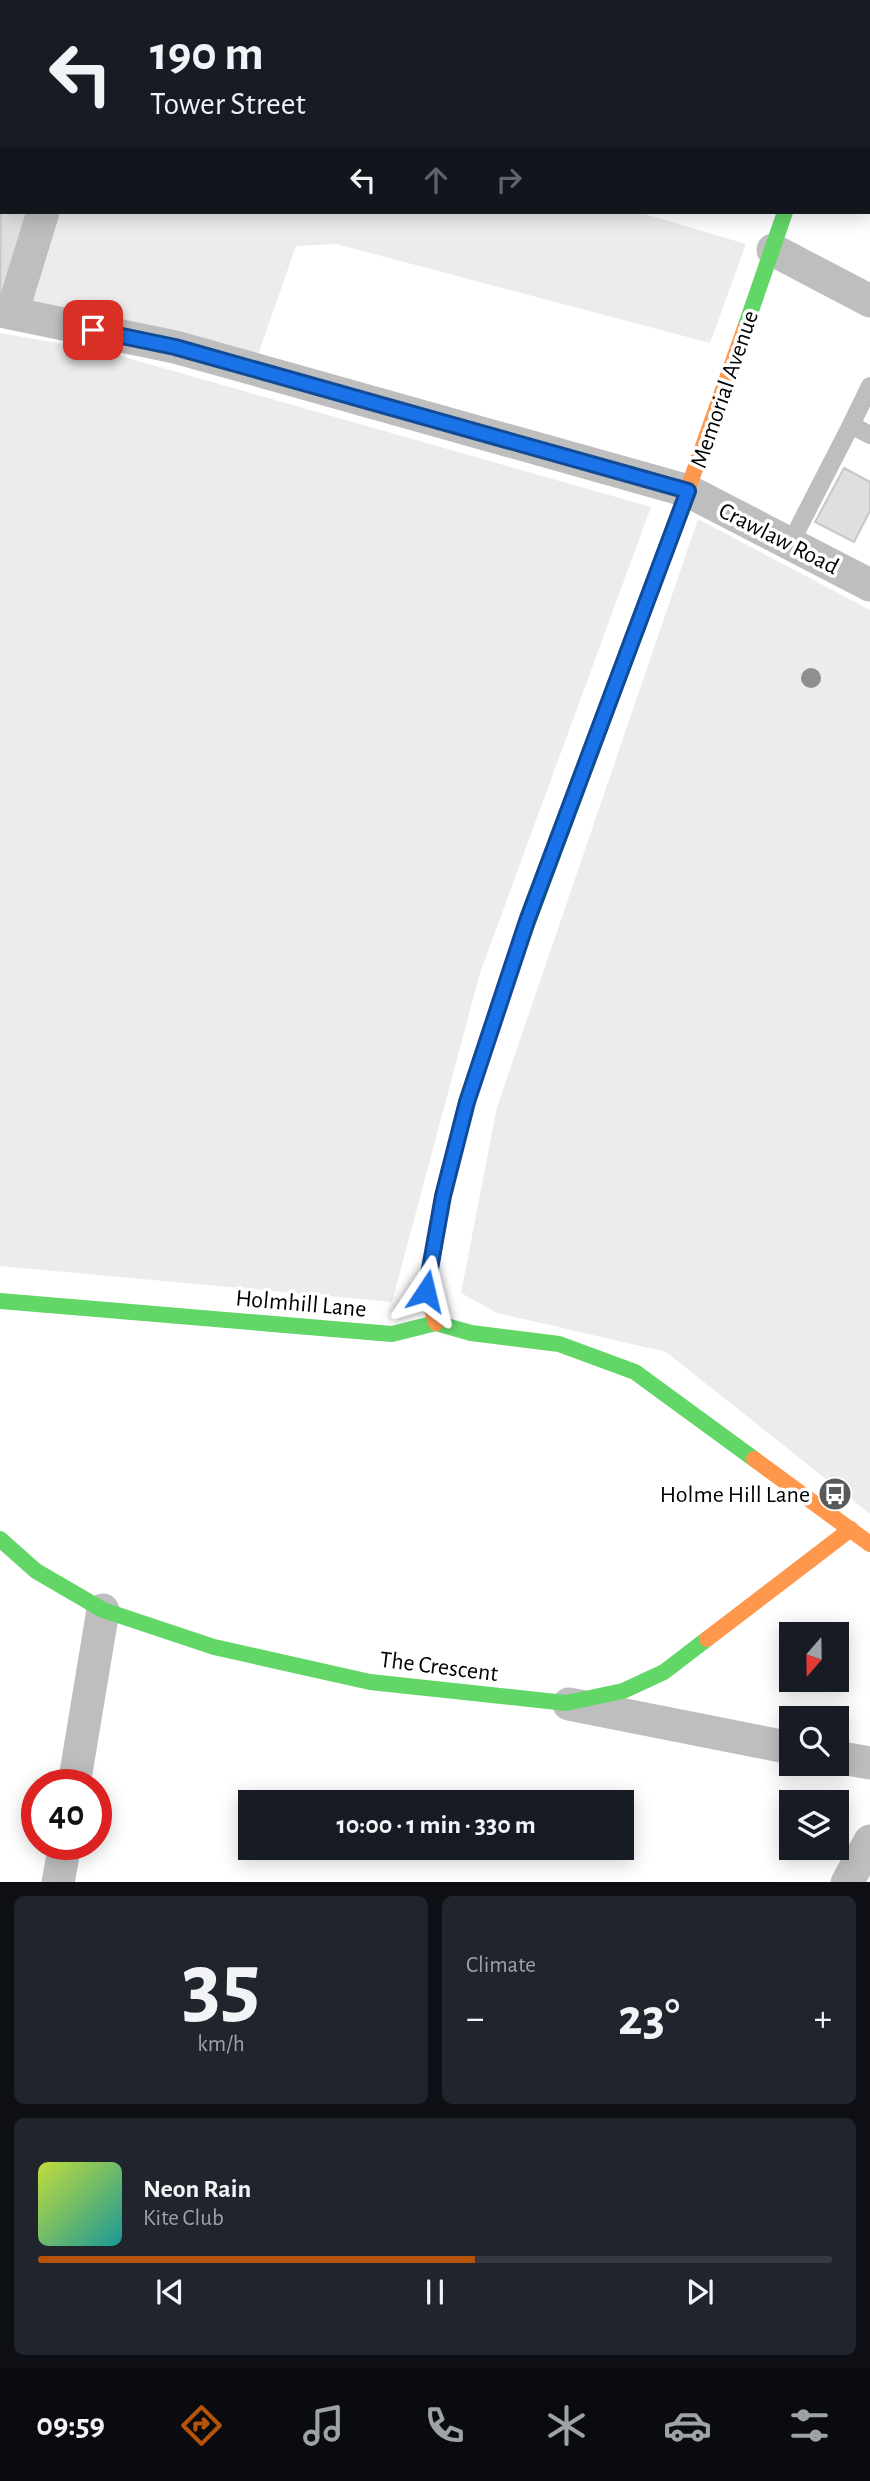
<!DOCTYPE html>
<html lang="en">
<head>
<meta charset="utf-8">
<style>
  :root { --surface:#171b24; --page:#20242c; --text:#f1f3f6; --muted:#9ea1a6; --line:#363941; --accent:#b45309 }
  body { margin:0; font-family:"Alegreya Sans",sans-serif; background:var(--page); color:var(--text); height:100vh; display:flex; flex-direction:column; font-size:26px; white-space:nowrap }
  * { box-sizing:border-box; margin:0 }
  p { font-size:23px; color:var(--muted) }
  .icon { flex:none; width:38px; height:38px; fill:none; stroke:currentColor; stroke-width:2; stroke-linecap:round; stroke-linejoin:round }
  .map { position:relative; height:1882px; overflow:hidden }
  .drawer { display:flex; flex-direction:column; gap:14px; padding:14px; background:#0d0f14; flex:1 }
  .drawer>* { flex:none }
  .guide { position:absolute; left:0px; top:0px; width:872px; height:214px; box-shadow:0 4px 18px #0003; background:#171b24; color:var(--text); overflow:hidden }
  .needle { width:46px; rotate:200deg }
  .fabs { position:absolute; left:779px; top:1622px; display:grid; gap:14px }
  .fabs a { display:grid; place-items:center; width:70px; height:70px; border-radius:0px; background:var(--surface); box-shadow:0 4px 18px #0003; font-size:35px }
  .speed { position:absolute; left:21px; top:1769px; display:flex; gap:14px; font-size:35px; font-weight:700; text-align:center }
  .speed>* { display:grid; place-content:center; width:91px; height:91px; border-radius:50%; background:var(--surface); box-shadow:0 4px 18px #0003; line-height:1 }
  .speed .limit { border:10px solid #d22; background:#fff; color:#111 }
  .pin { position:absolute; display:grid; place-items:center; width:60px; height:60px; color:#fff; margin:-30px; border-radius:14px; box-shadow:0 4px 10px #0006 }
  .me { position:absolute; width:77px; margin:-38px; rotate:10deg; stroke-linejoin:round; filter:drop-shadow(0 0 5px #0008) }
  .turn { display:flex; align-items:center; gap:24px; height:147px; padding:0 35px; font-size:32px }
  .turn .icon { width:91px; height:91px; stroke-width:2.5 }
  .turn b { display:block; font-size:49px; line-height:60px }
  .lanes { display:flex; align-items:center; height:66px; padding:0 35px; background:#0003; justify-content:center; gap:35px; direction:ltr }
  .lanes .off { opacity:.35 }
  .big { font-size:52px; font-weight:700; line-height:1.1 }
  .drawer .widget { flex:1; display:flex; flex-direction:column; justify-content:center; gap:10px; min-width:0; padding:0 24px; border-radius:10px; background:var(--page) }
  .drawer .dial { align-items:center; gap:0 }
  .dial b { font-size:91px; line-height:1 }
  .song { display:flex; align-items:center; gap:21px }
  .cover { width:84px; height:84px; border-radius:10px; background:linear-gradient(135deg,hsl(70 70% 55%),hsl(180 70% 35%)) }
  .played { height:7px; border-radius:4px; background:linear-gradient(90deg,var(--accent) 55%,var(--line) 55%) }
  .keys { display:flex; justify-content:space-around; direction:ltr }
  .heat { display:flex; justify-content:space-between; align-items:center; font-size:38px; direction:ltr }
  .drawer .tiles { flex:1; display:grid; gap:14px; grid-template-columns:1fr 1fr }
  .widget:last-child { grid-column:span 2 }
  .trip { position:absolute; left:238px; top:1790px; width:396px; height:70px; border-radius:0px; background:var(--surface); box-shadow:0 4px 18px #0003; font-weight:700; line-height:70px; text-align:center }
  .dock { display:flex; height:112px; justify-content:space-around; align-items:center; background:#090b0e; color:var(--muted) }
  .dock .icon { width:49px; height:49px }
  .dock .active { color:var(--accent) }
  .dock b { font-size:32px; color:var(--text) }
  .map>svg:first-child { display:block }
  .green { fill:#ececec }
  .building { fill:#dfdfdf; stroke:#c7c7c7; stroke-width:2 }
  .lines { fill:none; stroke-linecap:round; stroke-linejoin:round }
  .lane { stroke:#bebebe; stroke-width:18 }
  .street { stroke:#bebebe; stroke-width:33 }
  .fast { stroke:#63d668; stroke-width:16 }
  .slow { stroke:#ff974d; stroke-width:16 }
  .tree { fill:#8f8f8f }
  .route-casing { stroke:#114b97; stroke-width:18 }
  .route { stroke:#1a73e8; stroke-width:12 }
  .labels { text-anchor:middle; stroke-width:7; stroke-linejoin:round; paint-order:stroke }
  .street-label { font-size:24px; fill:#000; stroke:#fff }
  .poi-label { font-size:24px; fill:#000; stroke:#fff; text-anchor:end }
</style>
</head>
<body>
<div class="map">
<svg width="870" height="1883" viewBox="0 0 870 1883">
  <rect width="100%" height="100%" fill="#fff"/>
  <!-- green -->
  <path class="green" d="M 43,212 L 638,212 L 746,244 L 710,343 L 336,244 L 296,246 L 253,369 L 12,313 Z
    M 0,333 L 100,350 L 651,507 L 480,973 L 392,1302 L 0,1266 Z
    M 698,519 L 870,610 L 870,1514 L 666,1352 L 497,1313 L 461,1293 L 497,1107 Z"/>
  <!-- building -->
  <path class="building" d="M 18,0 L 93,0 L 17,2 Z
    M 2,52 L 2,212 L 29,212 L 0,304 Z
    M 844,468 L 870,482 L 870,511 L 854,542 L 815,522 Z"/>
  <g class="lines">
    <!-- lane -->
    <path class="lane" d="M 870,166 L 870,167
      M 851,425 L 870,386
      M 790,544 L 851,425 L 870,435"/>
    <!-- street -->
    <path class="street" d="M 490,0 L 496,2
      M 107,2 L 108,0
      M 855,2 L 856,0
      M 0,12 L 2,6
      M 773,250 L 870,301
      M 0,311 L 175,347 L 688,491 L 870,585
      M 12,313 L 43,212
      M 569,1704 L 791,1748
      M 836,1757 L 870,1763
      M 74,1785 L 103,1610
      M 58,1883 L 65,1844
      M 847,1883 L 870,1841"/>
    <!-- fast -->
    <path class="fast" d="M 745,328 L 785,212
      M 512,965 L 668,545
      M 0,1301 L 392,1334 L 436,1323 L 471,1333 L 559,1344 L 635,1372 L 754,1459
      M 0,1539 L 36,1571 L 103,1610 L 214,1647 L 370,1682 L 566,1703 L 623,1691 L 664,1672 L 707,1639"/>
    <!-- slow -->
    <path class="slow" d="M 668,545 L 745,328
      M 436,1323 L 427,1291 L 443,1196 L 467,1102 L 512,965
      M 754,1459 L 870,1544
      M 707,1639 L 851,1529"/>
  </g>
  <!-- trees -->
  <circle class="tree" cx="811" cy="678" r="10"/>
  <g class="lines">
    <defs>
      <path id="route" d="M 93,330 L 175,347 L 688,491 L 527,921 L 467,1102 L 443,1196 L 426,1291"/>
    </defs>
    <!-- route casing -->
    <use href="#route" class="route-casing"/>
    <!-- route -->
    <use href="#route" class="route"/>
  </g>
  <!-- icons -->
  <defs>
    <symbol id="bus-disc" viewBox="-11 -11 22 22"><circle r="9.5" fill="#595959" stroke="#fff"/><path d="M-5-6H5V4H4V6H2V4H-2V6H-4V4H-5ZM-3.5-4V0h7V-4ZM-3.5 1.2v1.5H-2V1.2ZM2 1.2v1.5H3.5V1.2Z" fill="#fff"/></symbol>
  </defs>
  <g fill-rule="evenodd">
    <use href="#bus-disc" x="816" y="1475" width="38" height="38"/>
  </g>
  <g class="labels">
    <!-- street labels -->
    <g class="street-label">
      <text transform="translate(724 389) rotate(-71)" y="8">Memorial Avenue</text>
      <text transform="translate(779 538) rotate(27)" y="8">Crawlaw Road</text>
      <text transform="translate(301 1303) rotate(5)" y="8">Holmhill Lane</text>
      <text transform="translate(439 1666) rotate(7)" y="8">The Crescent</text>
    </g>
    <!-- poi labels -->
    <g class="poi-label">
      <text x="810" y="1502">Holme Hill Lane</text>
    </g>
  </g>
</svg>
<div class="fabs">
<a><svg class="needle" viewBox="-14 -14 28 28"><path d="M0-13l5 13h-10z" fill="#e53935"/><path d="M0 13l5-13h-10z" fill="#9ea1a6"/></svg></a>
<a><svg class="icon" aria-label="search" viewBox="0 0 24 24"><circle cx="10" cy="10" r="6"/><path d="M15 15l6 6"/></svg></a>
<a><svg class="icon" aria-label="layers" viewBox="0 0 24 24"><path d="M12 4l9 5-9 5-9-5zM3 14l9 5 9-5"/></svg></a>
</div>
<div class="speed"><div class="limit">40</div></div>
<div class="pin" style="left:93px;top:330px;background:#d93025"><svg class="icon" aria-label="arrive" viewBox="0 0 24 24"><path d="M6 21V4h12l-3 4 3 4H6"/></svg></div>
<svg class="me" style="left:426px;top:1291px" viewBox="-20 -20 40 40"><path d="M0-17L14 15 0 8-14 15z" fill="#1a73e8" stroke="#fff" stroke-width="4"/></svg>
<div class="trip">10:00 · 1 min · 330 m</div>
<div class="guide">
<div class="turn"><svg class="icon" aria-label="left" viewBox="0 0 24 24"><path d="M17 20v-9H6M10 6l-5 5 5 5"/></svg><div><b>190 m</b>Tower Street</div></div>
<div class="lanes"><svg class="icon" aria-label="left" viewBox="0 0 24 24"><path d="M17 20v-9H6M10 6l-5 5 5 5"/></svg><svg class="icon off" aria-label="ahead" viewBox="0 0 24 24"><path d="M12 20V5M6 11l6-6 6 6"/></svg><svg class="icon off" aria-label="right" viewBox="0 0 24 24"><path d="M7 20v-9h11M14 6l5 5-5 5"/></svg></div>
</div>
</div>
<section class="drawer">
<div class="tiles">
<div class="widget dial"><b>35</b><p>km/h</p></div>
<div class="widget"><p>Climate</p>
<div class="heat"><a>−</a><b class="big">23°</b><a>+</a></div>
</div>
<div class="widget">
<div class="song"><i class="cover"></i><div><b>Neon Rain</b><p>Kite Club</p></div></div>
<div class="played"></div>
<div class="keys"><svg class="icon" aria-label="previous" viewBox="0 0 24 24"><path d="M18 5L8 12l10 7zM5 5v14"/></svg><svg class="icon" aria-label="pause" viewBox="0 0 24 24"><path d="M8 5v14M16 5v14"/></svg><svg class="icon" aria-label="next" viewBox="0 0 24 24"><path d="M6 5l10 7-10 7zM19 5v14"/></svg></div>
</div>
</div>
</section>
<nav class="dock">
<b>09:59</b>
<svg class="icon active" aria-label="directions" viewBox="0 0 24 24"><path d="M12 3l9 9-9 9-9-9zM9 14v-3h6M13 9l2 2-2 2"/></svg>
<svg class="icon" aria-label="music" viewBox="0 0 24 24"><path d="M9 18V5l10-2v13"/><circle cx="6" cy="18" r="3"/><circle cx="16" cy="16" r="3"/></svg>
<svg class="icon" aria-label="phone" viewBox="0 0 24 24"><path d="M5 4h4l2 5-3 2q2 4 5 5l2-3 5 2v4C11 20 4 13 5 4z"/></svg>
<svg class="icon" aria-label="climate" viewBox="0 0 24 24"><path d="M12 3v18M4 7l16 10M4 17L20 7"/></svg>
<svg class="icon" aria-label="car" viewBox="0 0 24 24"><path d="M5 17H2v-5l4-1 3-4h7l3 4 3 1v5h-3M9 17h6M6 11h13"/><circle cx="7" cy="17" r="2"/><circle cx="17" cy="17" r="2"/></svg>
<svg class="icon" aria-label="filters" viewBox="0 0 24 24"><path d="M4 7h16M4 17h16"/><circle cx="9" cy="7" r="2"/><circle cx="15" cy="17" r="2"/></svg>
</nav>
</body>
</html>
